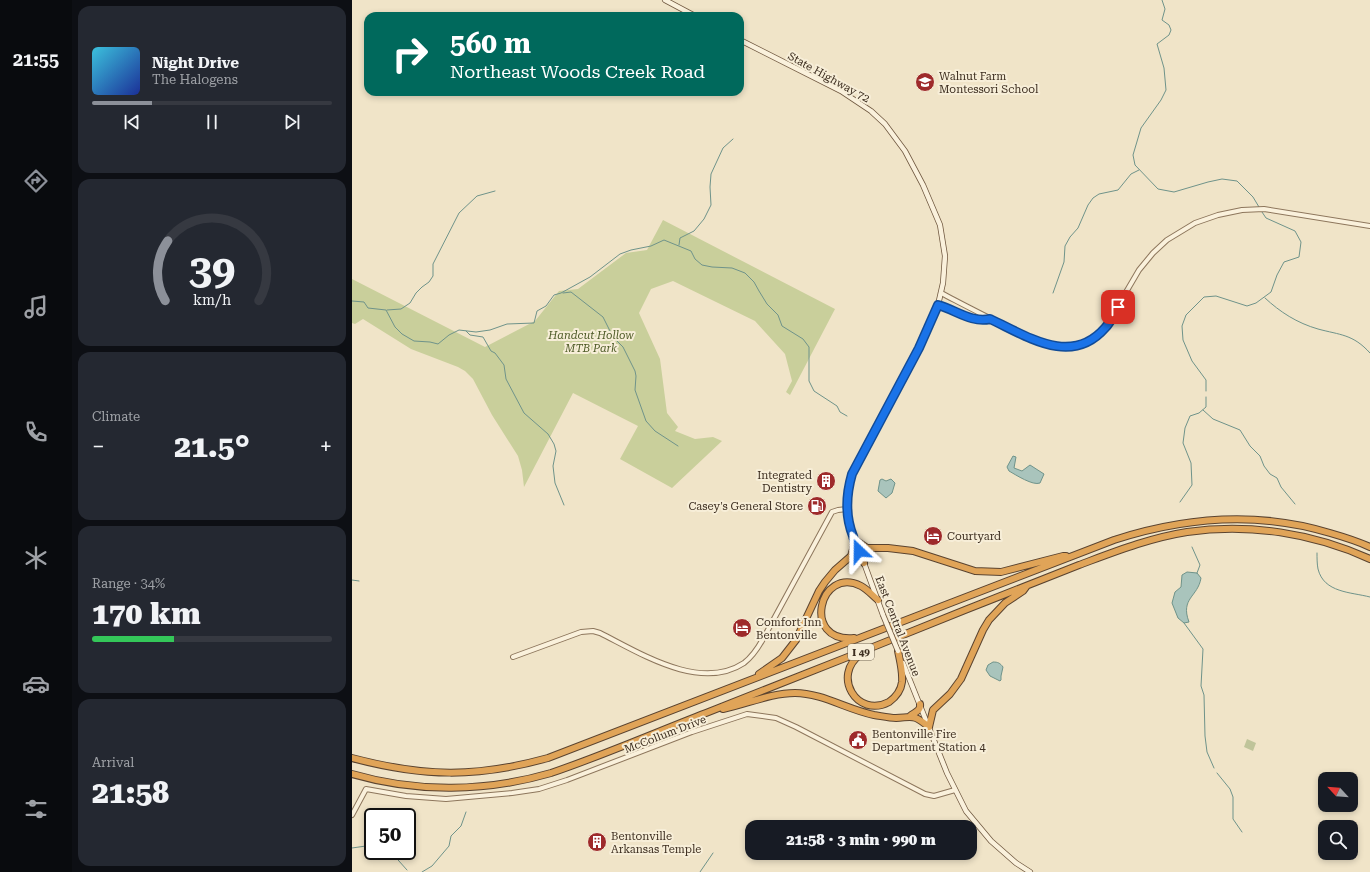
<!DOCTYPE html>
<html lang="en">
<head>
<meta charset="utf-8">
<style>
  :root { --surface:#171b24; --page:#242831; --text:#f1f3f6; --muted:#9ea1a6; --line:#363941; --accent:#8c9099 }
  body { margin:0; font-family:"Roboto Serif",serif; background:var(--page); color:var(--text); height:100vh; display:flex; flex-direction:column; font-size:15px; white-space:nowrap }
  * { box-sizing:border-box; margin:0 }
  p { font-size:13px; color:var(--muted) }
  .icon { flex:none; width:22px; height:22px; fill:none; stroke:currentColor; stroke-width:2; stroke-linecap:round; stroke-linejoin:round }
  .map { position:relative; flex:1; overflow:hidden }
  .side { display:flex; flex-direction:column; gap:6px; padding:6px; background:#0d0f14; width:280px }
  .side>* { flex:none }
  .banner { position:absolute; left:12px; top:12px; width:380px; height:84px; border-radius:12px; box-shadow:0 2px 6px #0003; background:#00695c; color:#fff; overflow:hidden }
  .needle { width:26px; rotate:296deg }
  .buttons { position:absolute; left:966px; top:772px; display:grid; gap:8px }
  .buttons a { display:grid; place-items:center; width:40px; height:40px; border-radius:8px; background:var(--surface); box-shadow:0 2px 6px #0003; font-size:20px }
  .speed { position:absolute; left:12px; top:808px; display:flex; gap:8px; font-size:20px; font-weight:700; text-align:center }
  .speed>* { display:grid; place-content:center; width:52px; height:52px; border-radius:50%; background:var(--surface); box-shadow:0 2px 6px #0003; line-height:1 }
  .speed .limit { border:2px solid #111; border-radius:6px; background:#fff; color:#111 }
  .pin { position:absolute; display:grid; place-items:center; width:34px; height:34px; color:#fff; margin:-17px; border-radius:8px; box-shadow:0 2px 6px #0006 }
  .me { position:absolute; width:44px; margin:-22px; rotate:337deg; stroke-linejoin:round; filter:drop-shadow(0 0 3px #0008) }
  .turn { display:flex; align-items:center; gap:14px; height:84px; padding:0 20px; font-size:18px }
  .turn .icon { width:52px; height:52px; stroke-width:2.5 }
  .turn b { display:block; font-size:28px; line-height:34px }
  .big { font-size:30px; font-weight:800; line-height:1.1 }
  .side .tile { flex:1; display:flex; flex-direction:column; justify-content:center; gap:6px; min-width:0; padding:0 14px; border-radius:12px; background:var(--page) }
  .side .dial { align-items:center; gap:0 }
  .dial svg { height:104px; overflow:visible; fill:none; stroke:var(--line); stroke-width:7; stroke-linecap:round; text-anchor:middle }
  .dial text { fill:var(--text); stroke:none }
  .song { display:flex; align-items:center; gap:12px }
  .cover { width:48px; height:48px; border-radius:6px; background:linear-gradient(135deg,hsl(190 70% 55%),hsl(230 70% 35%)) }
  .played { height:4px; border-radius:2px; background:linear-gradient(90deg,var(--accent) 25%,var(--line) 25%) }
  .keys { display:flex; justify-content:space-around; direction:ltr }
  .heat { display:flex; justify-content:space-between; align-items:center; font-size:22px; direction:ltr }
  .charge { height:6px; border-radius:3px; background:linear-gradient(90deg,#34c759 34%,var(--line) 0) }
  .trip { position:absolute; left:393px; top:820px; width:232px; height:40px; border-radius:12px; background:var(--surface); box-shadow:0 2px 6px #0003; font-weight:800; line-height:40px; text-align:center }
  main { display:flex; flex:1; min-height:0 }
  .tabs { display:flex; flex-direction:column; width:72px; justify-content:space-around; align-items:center; background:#090b0e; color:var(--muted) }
  .tabs .icon { width:28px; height:28px }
  .tabs .selected { color:var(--accent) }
  .tabs b { font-size:18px; color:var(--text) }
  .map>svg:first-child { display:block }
  .green { fill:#c9cf9b }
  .cemetery { fill:#bfc49a }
  .water { fill:#a9c4bc; stroke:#6f938a }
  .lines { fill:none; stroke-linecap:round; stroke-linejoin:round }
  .stream { stroke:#6f938a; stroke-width:1 }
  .tertiary-casing { stroke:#8d765c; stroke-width:6 }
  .secondary-casing { stroke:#6f573f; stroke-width:6 }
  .motorway-casing { stroke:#5b4430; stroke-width:8 }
  .tertiary { stroke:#faf1dc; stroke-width:4 }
  .secondary { stroke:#faf1dc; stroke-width:4.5 }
  .motorway { stroke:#e0a458; stroke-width:6 }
  .secondary-bridge-casing { stroke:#6f573f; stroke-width:6; stroke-linecap:butt }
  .secondary-bridge { stroke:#faf1dc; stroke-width:4.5 }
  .route-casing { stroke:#114b97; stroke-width:10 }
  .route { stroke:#1a73e8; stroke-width:7 }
  .labels { text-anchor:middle; stroke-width:4; stroke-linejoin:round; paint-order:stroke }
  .shield { fill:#f7eed8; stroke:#756857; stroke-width:1 }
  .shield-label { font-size:10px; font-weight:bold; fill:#3d2e20 }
  .poi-label { font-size:11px; fill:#3d2e20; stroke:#f7eed8; text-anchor:start }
  .street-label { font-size:11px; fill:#3d2e20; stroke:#f7eed8 }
  .park-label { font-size:11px; font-style:italic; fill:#4d5a26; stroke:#f7eed8 }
</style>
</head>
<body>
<main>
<nav class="tabs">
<b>21:55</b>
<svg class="icon selected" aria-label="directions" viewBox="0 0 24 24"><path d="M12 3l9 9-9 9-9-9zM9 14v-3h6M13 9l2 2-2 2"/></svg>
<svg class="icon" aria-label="music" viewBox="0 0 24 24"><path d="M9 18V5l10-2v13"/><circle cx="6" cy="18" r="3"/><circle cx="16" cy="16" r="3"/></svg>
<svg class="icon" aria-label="phone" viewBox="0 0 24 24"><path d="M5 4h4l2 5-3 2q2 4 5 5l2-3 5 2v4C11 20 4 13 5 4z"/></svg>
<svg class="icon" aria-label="climate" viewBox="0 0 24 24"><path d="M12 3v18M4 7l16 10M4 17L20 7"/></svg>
<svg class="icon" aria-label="car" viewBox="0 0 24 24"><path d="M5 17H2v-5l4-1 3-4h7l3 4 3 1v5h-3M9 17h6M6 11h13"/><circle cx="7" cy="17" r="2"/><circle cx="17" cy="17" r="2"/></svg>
<svg class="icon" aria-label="filters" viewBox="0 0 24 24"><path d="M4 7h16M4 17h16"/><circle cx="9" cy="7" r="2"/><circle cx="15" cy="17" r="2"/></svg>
</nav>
<section class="side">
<div class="tile">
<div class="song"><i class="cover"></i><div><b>Night Drive</b><p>The Halogens</p></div></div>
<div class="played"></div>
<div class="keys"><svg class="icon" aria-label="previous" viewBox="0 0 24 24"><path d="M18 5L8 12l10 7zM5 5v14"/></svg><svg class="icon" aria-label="pause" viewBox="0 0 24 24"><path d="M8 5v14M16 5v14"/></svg><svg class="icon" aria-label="next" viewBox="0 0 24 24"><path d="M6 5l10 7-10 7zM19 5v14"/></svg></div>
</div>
<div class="tile dial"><svg viewBox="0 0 100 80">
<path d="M14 69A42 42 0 1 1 86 69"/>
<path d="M14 69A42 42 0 0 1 16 23" stroke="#8c9099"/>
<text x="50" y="56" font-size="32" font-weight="700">39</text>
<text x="50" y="72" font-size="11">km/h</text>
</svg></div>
<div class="tile"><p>Climate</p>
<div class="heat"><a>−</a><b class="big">21.5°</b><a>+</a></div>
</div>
<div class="tile"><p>Range · 34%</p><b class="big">170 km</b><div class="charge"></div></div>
<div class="tile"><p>Arrival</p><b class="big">21:58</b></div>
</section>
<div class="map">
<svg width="1018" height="872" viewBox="0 0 1018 872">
  <rect width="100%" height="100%" fill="#f0e4c8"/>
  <!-- green -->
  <path class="green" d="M 311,220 L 483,309 L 438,395 L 434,392 L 440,381 L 433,354 L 403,321 L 321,281 L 299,289 L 287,313 L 308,359 L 315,413 L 326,427 L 323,431 L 343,439 L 361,437 L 370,441 L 320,488 L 268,459 L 286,426 L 221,393 L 172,487 L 170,470 L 166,456 L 140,415 L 121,379 L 113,371 L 106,367 L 59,349 L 11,319 L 3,324 L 0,323 L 0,279 L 133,347 L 183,321 L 207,291 L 226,289 L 274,253 L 295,250 Z"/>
  <!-- cemetery -->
  <path class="cemetery" d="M 895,739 L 904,743 L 901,751 L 892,747 Z"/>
  <!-- water -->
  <path class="water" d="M 661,456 L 664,457 L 662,468 L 670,471 L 678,465 L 692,474 L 688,483 C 681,486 664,475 657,471 L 655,467 Z
    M 530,479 L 534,481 L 539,479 L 543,483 L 540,493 L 534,498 L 526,491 L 528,480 Z
    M 835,572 L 845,573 L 849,578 C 846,597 828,598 837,622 L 832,623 L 826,618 L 820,603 L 823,592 L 829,587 L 830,575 Z
    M 641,662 C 646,662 648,663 651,667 L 649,676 L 649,680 L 648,681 L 638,676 L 634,670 L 636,665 Z"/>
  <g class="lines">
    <!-- stream -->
    <path class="stream" d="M 810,0 L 813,9 L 810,20 L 817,25 L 819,30 L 817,35 L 805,44 L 812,68 L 814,90 L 809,100 L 789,128 L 781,155 L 783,165 L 806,189 L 822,192 L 856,182 L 870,179 L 885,181 L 901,197 L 907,207
      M 327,245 L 328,238 L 342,231 L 352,219 L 359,205 L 358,187 L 359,174 L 371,148 L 381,139
      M 211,293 L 219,292 L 251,317 L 261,337 L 271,347 L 283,371 L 284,376 L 283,390 L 294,421 L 303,431 L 326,446
      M 701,293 L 712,262 L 713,246 L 718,237 L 726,228 L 736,205 L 741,198 L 747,194 L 766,190 L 779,174 L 787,170
      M 913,298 C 928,312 945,323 966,329 C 988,335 1001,334 1018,353
      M 0,301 L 12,302 L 16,308 L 34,310 L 43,327 L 50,334 L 62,341 L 78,342 L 86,344 L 97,335 L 107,330 L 124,332 L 138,330 L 155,324 L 182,323 L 185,311 L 194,306 L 202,295 L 209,293 L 238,277 L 268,254 L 279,250 L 299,246 L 312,240 L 339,251 L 343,259 L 350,265 L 360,267 L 380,268 L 393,273 L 402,282 L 407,291 L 415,304 L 426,315 L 430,326 L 451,339 L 457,347 L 457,381 L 462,391 L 485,406 L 488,412 L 495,416
      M 35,310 L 49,309 L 58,303 L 64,293 L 70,287 L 77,282 L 81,276 L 81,264 L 107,213 L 125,196 L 143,191
      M 114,331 L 118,335 L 131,337 L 139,351 L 143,353 L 152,365 L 154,379 L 172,413 L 196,434 L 202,444 L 204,451 L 201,466 L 203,483 L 212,505
      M 854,391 L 854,380 L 840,361 L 831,340 L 830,326 L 834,315 L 852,297 L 864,296 L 895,306 L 904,303 L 919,292 L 925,275 L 932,262 L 947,257 L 949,242 L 943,231 L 914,218 L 910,212
      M 851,410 L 861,419 L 888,430 L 898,446 L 908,456 L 912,466 L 918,474 L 925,478 L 929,487 L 943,504
      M 828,502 L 840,485 L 839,463 L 831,443 L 833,428 L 838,416 L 847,413 L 854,407 L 854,397
      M 840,547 L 848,565 L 845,573
      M 965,553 C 965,558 965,564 966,569 C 972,593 999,592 1018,597
      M 0,580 L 7,581
      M 832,623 L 851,649 L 849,686 L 852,695 L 853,736 L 855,752 L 862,768
      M 865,773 L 878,789 L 881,797 L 881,819 L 890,832
      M 0,848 L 21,845
      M 38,851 L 55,870
      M 70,872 L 80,866 L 97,846 L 99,836 L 109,826 L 114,812
      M 348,872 L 361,853"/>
    <defs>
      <path id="tertiary" d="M 589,293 C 616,307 642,321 669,333 C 682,339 696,346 710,348 C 727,349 742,339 753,328 L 787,270 L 801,253 L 815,240 L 843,223 L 866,215 L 890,210 L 912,209 L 1018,226
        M 586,305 C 604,310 618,323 637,319
        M 161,657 L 229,632 L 241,631 L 248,633 C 288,653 348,692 392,663 C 400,657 406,648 411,639 L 480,512 L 486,510 L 495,509
        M 0,815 L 14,789 L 54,796 L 94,799 L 160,793 L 187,789 L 215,780 L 340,732 L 395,714 L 424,718 L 444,727 L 573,794 L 582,796 L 603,790"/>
      <path id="secondary" d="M 313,0 L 343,16
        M 388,40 L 489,91 L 519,111 L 533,124 L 553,151 L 571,185 L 588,225 L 593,256 L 591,283 L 586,305 L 567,348 L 502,470 L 496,494 L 496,518 L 500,534 L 512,563 L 531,615
        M 551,663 L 595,773 L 614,811 L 639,841 L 664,863 L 678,872"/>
      <path id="motorway" d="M 502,539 L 515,548 L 536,548 L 561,551 L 623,571 L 649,572 L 711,556 L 714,556
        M 499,556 L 508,556 L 512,563
        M 502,638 C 449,643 467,565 509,586 C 515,589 520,595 526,600
        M 509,654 C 479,675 505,719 537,702 C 544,697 549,690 550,682 C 551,672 548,661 546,651
        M 407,674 L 430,658 L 444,640 L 467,591 L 473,582 L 483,570 L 499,556 L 501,549 L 502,539
        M 371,709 C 395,704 419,693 443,693 C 470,693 496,710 522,715 C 529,716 537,718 544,718 C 562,717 561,714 577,727 L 581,710 L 598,694 L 609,679 L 631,630 L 637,620 L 653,603 L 671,591 L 674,587
        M 558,716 C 563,712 569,711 568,704
        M 0,758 C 72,777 124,778 196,758 L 762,540 C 833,517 906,511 978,533 C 992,537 1005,541 1018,547
        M 0,774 C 65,793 134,792 199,773 C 252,755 302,733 354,713 C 440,679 527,645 613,610 C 651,595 689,580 727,565 C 762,552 797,538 835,532 C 897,523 961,533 1018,559"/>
    </defs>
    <!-- tertiary casing -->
    <use href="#tertiary" class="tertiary-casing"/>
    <!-- secondary casing -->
    <use href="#secondary" class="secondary-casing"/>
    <!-- motorway casing -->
    <use href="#motorway" class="motorway-casing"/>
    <!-- tertiary -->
    <use href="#tertiary" class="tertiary"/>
    <!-- secondary -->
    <use href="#secondary" class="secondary"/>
    <!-- motorway -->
    <use href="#motorway" class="motorway"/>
    <defs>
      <path id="secondary-bridge" d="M 531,615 L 546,651"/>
    </defs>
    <!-- secondary-bridge casing -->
    <use href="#secondary-bridge" class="secondary-bridge-casing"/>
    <!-- secondary-bridge -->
    <use href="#secondary-bridge" class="secondary-bridge"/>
  </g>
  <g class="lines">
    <defs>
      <path id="route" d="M 507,551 C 505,546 502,541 501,536 C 493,516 494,495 500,474 L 567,348 L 586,305 C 604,310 619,323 638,319 C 675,336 719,367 753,328 C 759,322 762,314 766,307"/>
    </defs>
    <!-- route casing -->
    <use href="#route" class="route-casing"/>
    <!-- route -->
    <use href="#route" class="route"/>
  </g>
  <!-- icons -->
  <defs>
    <symbol id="school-disc" viewBox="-11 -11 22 22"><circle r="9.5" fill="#9e2a2b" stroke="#f7eed8"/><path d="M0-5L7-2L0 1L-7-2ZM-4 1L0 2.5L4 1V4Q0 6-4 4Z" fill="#fff"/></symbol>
    <symbol id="building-disc" viewBox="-11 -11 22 22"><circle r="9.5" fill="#9e2a2b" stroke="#f7eed8"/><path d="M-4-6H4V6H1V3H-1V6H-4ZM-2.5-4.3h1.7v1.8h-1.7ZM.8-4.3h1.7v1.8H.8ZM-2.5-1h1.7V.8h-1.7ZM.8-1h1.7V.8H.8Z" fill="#fff"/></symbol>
    <symbol id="fuel-disc" viewBox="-11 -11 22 22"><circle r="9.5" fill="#9e2a2b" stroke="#f7eed8"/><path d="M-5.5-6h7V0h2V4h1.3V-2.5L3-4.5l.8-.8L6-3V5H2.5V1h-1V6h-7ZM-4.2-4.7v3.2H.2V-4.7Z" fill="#fff"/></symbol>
    <symbol id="hotel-disc" viewBox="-11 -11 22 22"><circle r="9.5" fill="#9e2a2b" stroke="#f7eed8"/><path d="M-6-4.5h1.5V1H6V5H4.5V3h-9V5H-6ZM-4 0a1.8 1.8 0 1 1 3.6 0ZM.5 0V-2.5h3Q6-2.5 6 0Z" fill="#fff"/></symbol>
    <symbol id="civic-disc" viewBox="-11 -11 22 22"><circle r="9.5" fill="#9e2a2b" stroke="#f7eed8"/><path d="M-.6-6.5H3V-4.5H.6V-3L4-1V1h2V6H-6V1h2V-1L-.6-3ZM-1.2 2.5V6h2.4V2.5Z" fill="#fff"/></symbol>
  </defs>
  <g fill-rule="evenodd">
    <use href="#school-disc" x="562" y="71" width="22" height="22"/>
    <use href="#building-disc" x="463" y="470" width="22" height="22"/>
    <use href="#fuel-disc" x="454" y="495" width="22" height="22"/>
    <use href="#hotel-disc" x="570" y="525" width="22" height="22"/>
    <use href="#hotel-disc" x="379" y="617" width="22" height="22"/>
    <use href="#civic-disc" x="495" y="729" width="22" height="22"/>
    <use href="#building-disc" x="234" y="831" width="22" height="22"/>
  </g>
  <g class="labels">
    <!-- shield labels -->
    <rect class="shield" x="496" y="644" width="26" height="16" rx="3"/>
    <g class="shield-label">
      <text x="509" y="656">I 49</text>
    </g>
    <!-- poi labels -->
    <g class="poi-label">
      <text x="587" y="80">Walnut Farm<tspan x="587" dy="13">Montessori School</tspan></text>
      <text x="460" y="479" text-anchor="end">Integrated<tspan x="460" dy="13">Dentistry</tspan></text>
      <text x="451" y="510" text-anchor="end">Casey's General Store</text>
      <text x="595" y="540">Courtyard</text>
      <text x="404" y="626">Comfort Inn<tspan x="404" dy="13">Bentonville</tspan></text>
      <text x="520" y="738">Bentonville Fire<tspan x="520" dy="13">Department Station 4</tspan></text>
      <text x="259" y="840">Bentonville<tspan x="259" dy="13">Arkansas Temple</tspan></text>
    </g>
    <!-- street labels -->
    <g class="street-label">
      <text transform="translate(477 77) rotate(29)" y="4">State Highway 72</text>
      <text transform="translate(546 626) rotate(69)" y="4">East Central Avenue</text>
      <text transform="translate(313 734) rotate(-21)" y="4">McCollum Drive</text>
    </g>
    <!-- park labels -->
    <g class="park-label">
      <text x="239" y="339">Handcut Hollow<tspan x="239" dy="13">MTB Park</tspan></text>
    </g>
  </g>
</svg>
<div class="buttons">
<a><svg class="needle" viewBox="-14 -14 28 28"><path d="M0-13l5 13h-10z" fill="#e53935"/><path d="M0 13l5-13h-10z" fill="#9ea1a6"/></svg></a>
<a><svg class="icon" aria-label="search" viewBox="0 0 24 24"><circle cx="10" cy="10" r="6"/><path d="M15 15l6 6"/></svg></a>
</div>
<div class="speed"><div class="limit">50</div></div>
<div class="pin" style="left:766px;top:307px;background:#d93025"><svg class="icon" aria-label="arrive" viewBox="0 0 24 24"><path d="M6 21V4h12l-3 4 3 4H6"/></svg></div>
<svg class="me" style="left:507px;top:551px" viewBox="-20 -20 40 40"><path d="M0-17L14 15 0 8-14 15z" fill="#1a73e8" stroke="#fff" stroke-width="4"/></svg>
<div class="trip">21:58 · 3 min · 990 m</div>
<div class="banner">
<div class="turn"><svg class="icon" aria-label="right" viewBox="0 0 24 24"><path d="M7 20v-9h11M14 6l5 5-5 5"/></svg><div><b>560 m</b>Northeast Woods Creek Road</div></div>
</div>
</div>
</main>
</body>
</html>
